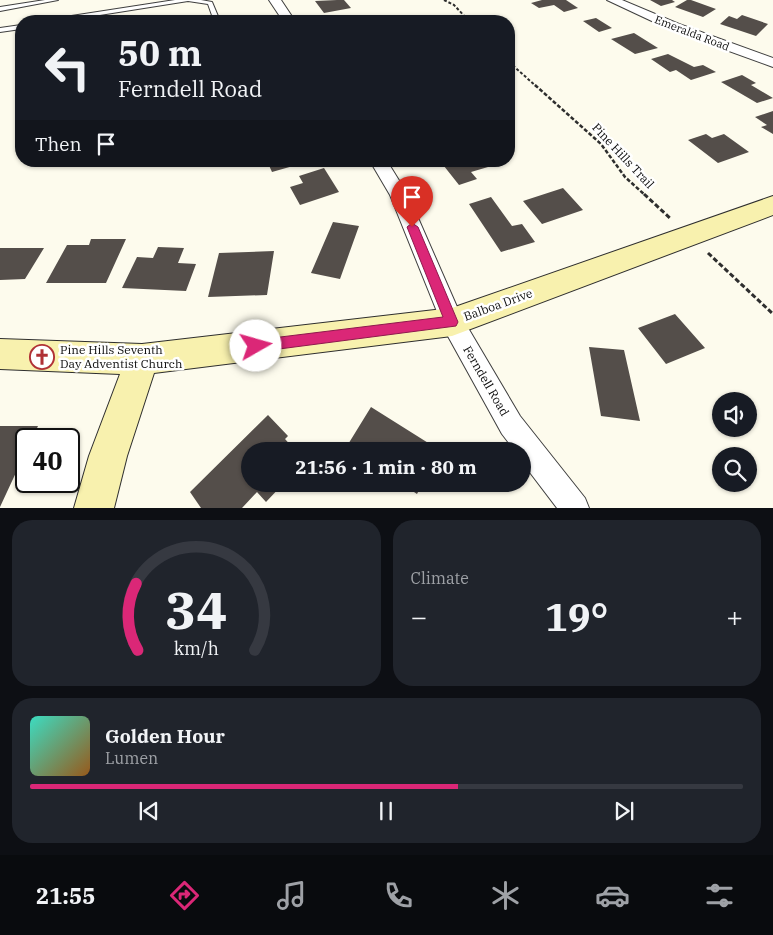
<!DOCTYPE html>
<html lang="en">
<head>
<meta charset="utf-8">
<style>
  :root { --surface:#171b24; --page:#20242c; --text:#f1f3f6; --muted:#9ea1a6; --line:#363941; --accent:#db2777 }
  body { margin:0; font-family:"IBM Plex Serif",serif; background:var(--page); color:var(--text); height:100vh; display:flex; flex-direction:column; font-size:19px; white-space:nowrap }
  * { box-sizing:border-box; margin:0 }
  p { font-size:16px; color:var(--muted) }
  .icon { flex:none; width:28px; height:28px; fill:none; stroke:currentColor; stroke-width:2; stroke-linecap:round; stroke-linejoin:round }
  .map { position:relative; height:508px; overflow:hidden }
  .drawer { display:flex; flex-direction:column; gap:12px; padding:12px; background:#0d0f14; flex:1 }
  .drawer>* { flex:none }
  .guide { position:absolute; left:15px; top:15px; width:500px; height:152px; border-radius:20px; box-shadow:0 1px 4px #0004; background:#171b24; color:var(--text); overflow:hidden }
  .buttons { position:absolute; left:712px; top:392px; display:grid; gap:10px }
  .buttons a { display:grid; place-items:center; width:45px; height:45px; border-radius:50%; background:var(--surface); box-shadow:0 1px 4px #0004; font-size:25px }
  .speed { position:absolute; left:15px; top:428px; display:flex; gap:10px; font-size:25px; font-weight:700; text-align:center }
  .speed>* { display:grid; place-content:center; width:65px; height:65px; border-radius:50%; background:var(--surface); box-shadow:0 1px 4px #0004; line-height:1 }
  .speed .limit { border:2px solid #111; border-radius:8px; background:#fff; color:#111 }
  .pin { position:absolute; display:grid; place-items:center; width:42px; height:42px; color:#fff; margin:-51px -21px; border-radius:50% 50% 50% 0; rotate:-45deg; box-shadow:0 0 5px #0007 }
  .pin .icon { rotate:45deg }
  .me { position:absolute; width:55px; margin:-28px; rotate:83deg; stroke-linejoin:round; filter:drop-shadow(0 0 4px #0008) }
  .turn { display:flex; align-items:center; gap:18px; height:105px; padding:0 20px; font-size:22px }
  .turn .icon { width:65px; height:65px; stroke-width:2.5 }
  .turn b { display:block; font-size:35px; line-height:42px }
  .then { display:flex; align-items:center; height:48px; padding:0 20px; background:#0003; gap:10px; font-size:19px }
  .big { font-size:38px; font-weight:700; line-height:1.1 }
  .drawer .widget { flex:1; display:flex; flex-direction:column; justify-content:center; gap:8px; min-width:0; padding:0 18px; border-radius:20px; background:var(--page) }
  .drawer .dial { align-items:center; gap:0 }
  .dial svg { height:130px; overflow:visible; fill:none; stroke:var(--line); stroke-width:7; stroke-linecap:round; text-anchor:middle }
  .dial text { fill:var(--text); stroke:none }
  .song { display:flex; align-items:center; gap:15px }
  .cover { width:60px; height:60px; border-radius:8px; background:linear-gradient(135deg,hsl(170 70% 55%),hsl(30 70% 35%)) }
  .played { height:5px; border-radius:2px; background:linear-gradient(90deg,var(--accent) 60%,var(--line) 60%) }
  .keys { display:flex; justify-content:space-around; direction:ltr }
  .heat { display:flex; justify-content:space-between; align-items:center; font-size:28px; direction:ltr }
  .drawer .tiles { flex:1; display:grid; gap:12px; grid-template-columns:1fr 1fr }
  .widget:last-child { grid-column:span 2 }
  .trip { position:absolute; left:241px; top:442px; width:290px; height:50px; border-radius:25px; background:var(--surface); box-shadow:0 1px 4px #0004; font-weight:700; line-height:50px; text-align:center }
  .tabs { display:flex; height:80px; justify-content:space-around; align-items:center; background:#090b0e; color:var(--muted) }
  .tabs .icon { width:35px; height:35px }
  .tabs .current { color:var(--accent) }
  .tabs b { font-size:22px; color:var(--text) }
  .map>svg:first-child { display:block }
  .building { fill:#544e4a }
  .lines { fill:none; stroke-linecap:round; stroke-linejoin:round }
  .lane-casing { stroke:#3f3f3f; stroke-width:2 }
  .street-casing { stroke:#3f3f3f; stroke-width:2 }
  .secondary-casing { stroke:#2e2e2e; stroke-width:2 }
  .path-far2 { stroke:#2e2e2e; stroke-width:2; stroke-dasharray:3 2; stroke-linecap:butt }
  .path-far1 { stroke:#2e2e2e; stroke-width:2.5; stroke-dasharray:4 2; stroke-linecap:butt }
  .path { stroke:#2e2e2e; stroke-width:3; stroke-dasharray:5 2.5; stroke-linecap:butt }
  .lane { fill:#fff; fill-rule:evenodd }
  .street { fill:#fff; fill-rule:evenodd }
  .secondary { fill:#f8f1ae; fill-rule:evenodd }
  .route { fill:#db2777; stroke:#8e194d }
  .labels { text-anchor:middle; stroke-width:5; stroke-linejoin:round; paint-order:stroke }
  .far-street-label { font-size:11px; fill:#0c0c0c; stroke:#fff }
  .street-label { font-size:12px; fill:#0c0c0c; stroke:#fff }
  .poi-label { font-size:12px; fill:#0c0c0c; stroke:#fff; text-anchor:start }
</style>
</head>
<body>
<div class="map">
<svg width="773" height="508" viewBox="0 0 773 508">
  <rect width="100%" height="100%" fill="#fdfbed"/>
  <!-- building -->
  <path class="building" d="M 337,0 L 344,0 L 351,8 L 324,13 L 315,1 Z
    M 542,0 L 566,0 L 578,8 L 564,12 L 554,5 L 539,8 L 531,3 Z
    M 650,0 L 672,0 L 675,2 L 661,6 Z
    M 687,0 L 691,0 L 716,9 L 703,17 L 675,7 Z
    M 351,15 L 356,21 L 327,20 Z
    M 742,15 L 768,24 L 756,36 L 720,24 L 729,16 L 737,19 Z
    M 596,18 L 612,28 L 599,32 L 583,21 Z
    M 634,33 L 658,48 L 635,54 L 611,39 Z
    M 668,54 L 694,67 L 703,65 L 716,72 L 691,80 L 676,70 L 670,72 L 651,59 Z
    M 742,75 L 756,83 L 751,85 L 773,98 L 757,103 L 721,82 Z
    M 773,111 L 773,134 L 761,127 L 767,125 L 755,117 Z
    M 706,134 L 712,138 L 724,134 L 749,152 L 718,163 L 688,140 Z
    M 267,161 L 307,161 L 307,162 L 272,172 Z
    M 440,161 L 483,161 L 488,167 L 471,172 L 477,179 L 459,185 Z
    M 324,168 L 339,192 L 300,205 L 290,187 L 303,183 L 299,176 Z
    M 563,188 L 583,210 L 542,224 L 523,201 Z
    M 491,197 L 512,226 L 522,224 L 535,242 L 501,252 L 469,204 Z
    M 333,222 L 359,226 L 340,279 L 311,273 Z
    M 91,239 L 126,239 L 106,283 L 46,283 L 67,245 L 89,245 Z
    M 158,247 L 184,248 L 178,263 L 196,264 L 186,291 L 122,288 L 137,257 L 153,258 Z
    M 0,248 L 44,248 L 25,279 L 0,280 Z
    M 274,251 L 267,295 L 208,297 L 219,253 Z
    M 675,314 L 705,348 L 666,364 L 638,328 Z
    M 589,347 L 624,350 L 640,421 L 601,416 Z
    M 371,407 L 441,451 L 355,451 L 347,446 Z
    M 268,415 L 288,436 L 285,439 L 296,451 L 250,451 L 250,484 L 283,484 L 266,502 L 257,492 L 242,508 L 201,508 L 190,492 Z
    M 0,426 L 38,426 L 32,439 L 26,439 L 26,451 L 0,507 Z
    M 402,484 L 422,484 L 417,494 Z"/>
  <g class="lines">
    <defs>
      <path id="lane" d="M 45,0 L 58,0 L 0,11 L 0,7 Z
        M 175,0 L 201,0 L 212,2 L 220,21 L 214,21 L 208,4 L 188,1 L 62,21 L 49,21 L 52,19 Z
        M 21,25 L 21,29 L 0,32 L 0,28 Z"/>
      <path id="street" d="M 269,0 L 281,0 L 295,21 L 283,21 Z
        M 607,0 L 622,0 L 679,24 L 773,58 L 773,67 L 671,30 Z
        M 370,161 L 387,161 L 408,195 L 461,316 L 520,416 L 585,498 L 589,508 L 557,508 L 522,462 L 522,451 L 515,451 L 502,434 L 444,329 L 390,195 Z"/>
      <path id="secondary" d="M 773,196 L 773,215 L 452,336 L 154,373 L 127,456 L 114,508 L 74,508 L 89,456 L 120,374 L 0,369 L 0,339 L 142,344 L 452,308 Z"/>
    </defs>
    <!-- lane casing -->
    <use href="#lane" class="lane-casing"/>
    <!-- street casing -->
    <use href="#street" class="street-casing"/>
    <!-- secondary casing -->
    <use href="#secondary" class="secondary-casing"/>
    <!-- path-far2 -->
    <path class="path-far2" d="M 444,0 L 454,5 L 469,21
      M 509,62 L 537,87"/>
    <!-- path-far1 -->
    <path class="path-far1" d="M 535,85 L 601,144 L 625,177 L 645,195"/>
    <!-- path -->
    <path class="path" d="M 644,194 L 671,219
      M 708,253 L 773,314"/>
    <!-- lane -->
    <use href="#lane" class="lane"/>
    <!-- street -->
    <use href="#street" class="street"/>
    <!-- secondary -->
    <use href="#secondary" class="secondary"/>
  </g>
  <!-- route -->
  <path class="route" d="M 412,223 L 418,227 L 458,322 L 456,326 L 256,352 L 251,350 L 249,346 L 251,341 L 256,340 L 443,317 L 407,227 Z"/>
  <!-- icons -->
  <defs>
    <symbol id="church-ring" viewBox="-11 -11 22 22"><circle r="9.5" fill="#fff" stroke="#b03135" stroke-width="1.5"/><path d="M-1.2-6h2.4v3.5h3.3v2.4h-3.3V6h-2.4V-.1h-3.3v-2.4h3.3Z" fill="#b03135"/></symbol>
  </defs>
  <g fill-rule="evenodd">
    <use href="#church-ring" x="28" y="343" width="28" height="28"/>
  </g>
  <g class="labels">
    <!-- far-street labels -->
    <g class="far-street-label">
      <text transform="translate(692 33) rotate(21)" y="4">Emeralda Road</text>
    </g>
    <!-- street labels -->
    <g class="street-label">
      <text transform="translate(623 156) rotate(47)" y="4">Pine Hills Trail</text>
      <text transform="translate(498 305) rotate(-20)" y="4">Balboa Drive</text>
      <text transform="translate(486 381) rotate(60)" y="4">Ferndell Road</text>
    </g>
    <!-- poi labels -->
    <g class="poi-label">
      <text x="60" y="354">Pine Hills Seventh<tspan x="60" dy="14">Day Adventist Church</tspan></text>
    </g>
  </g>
</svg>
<div class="buttons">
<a><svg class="icon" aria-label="sound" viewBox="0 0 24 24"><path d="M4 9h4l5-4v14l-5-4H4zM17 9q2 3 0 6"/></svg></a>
<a><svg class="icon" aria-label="search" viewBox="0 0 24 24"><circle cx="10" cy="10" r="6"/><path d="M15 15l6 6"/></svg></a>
</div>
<div class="speed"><div class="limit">40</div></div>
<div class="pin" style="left:412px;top:227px;background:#d93025"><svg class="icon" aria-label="arrive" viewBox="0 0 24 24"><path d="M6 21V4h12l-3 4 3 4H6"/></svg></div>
<svg class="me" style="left:256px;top:346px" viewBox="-20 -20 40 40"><circle r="19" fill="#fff"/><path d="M0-13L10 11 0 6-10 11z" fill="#db2777"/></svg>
<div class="trip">21:56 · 1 min · 80 m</div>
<div class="guide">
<div class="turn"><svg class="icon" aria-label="left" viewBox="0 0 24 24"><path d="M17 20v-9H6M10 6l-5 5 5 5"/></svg><div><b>50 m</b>Ferndell Road</div></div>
<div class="then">Then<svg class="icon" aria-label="arrive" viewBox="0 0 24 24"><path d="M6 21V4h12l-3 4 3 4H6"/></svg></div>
</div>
</div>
<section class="drawer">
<div class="tiles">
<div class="widget dial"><svg viewBox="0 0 100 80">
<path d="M14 69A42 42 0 1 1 86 69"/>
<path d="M14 69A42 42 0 0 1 13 28" stroke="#db2777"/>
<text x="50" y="56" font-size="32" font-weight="700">34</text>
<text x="50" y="72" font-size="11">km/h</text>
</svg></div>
<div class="widget"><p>Climate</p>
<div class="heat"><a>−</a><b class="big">19°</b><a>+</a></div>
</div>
<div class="widget">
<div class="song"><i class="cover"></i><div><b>Golden Hour</b><p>Lumen</p></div></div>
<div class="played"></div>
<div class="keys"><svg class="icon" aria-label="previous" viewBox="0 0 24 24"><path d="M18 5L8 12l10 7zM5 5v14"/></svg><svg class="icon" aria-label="pause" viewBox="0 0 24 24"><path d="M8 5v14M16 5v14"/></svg><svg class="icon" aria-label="next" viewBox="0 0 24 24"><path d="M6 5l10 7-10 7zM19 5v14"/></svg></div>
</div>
</div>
</section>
<nav class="tabs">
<b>21:55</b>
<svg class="icon current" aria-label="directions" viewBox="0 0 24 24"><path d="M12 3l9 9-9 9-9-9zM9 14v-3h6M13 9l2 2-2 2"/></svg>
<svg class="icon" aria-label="music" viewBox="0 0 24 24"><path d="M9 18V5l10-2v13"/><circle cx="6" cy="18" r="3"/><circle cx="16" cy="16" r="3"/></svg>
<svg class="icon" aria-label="phone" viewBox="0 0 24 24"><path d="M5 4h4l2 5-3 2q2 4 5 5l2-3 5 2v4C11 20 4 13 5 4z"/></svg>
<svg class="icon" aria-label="climate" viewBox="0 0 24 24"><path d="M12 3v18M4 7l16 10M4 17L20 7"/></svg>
<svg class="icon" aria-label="car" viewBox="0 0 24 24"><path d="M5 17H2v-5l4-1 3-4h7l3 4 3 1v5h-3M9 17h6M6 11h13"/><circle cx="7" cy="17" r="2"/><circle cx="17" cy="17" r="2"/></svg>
<svg class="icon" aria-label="filters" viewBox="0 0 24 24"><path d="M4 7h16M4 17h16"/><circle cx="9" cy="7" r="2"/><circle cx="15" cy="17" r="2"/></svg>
</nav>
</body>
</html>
